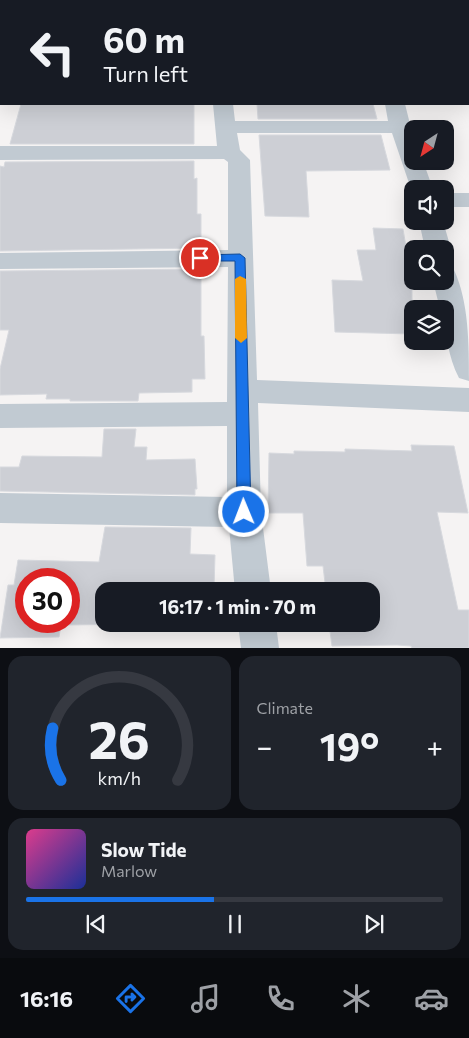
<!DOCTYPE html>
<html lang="en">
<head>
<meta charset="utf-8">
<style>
  :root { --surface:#171b24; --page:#20242c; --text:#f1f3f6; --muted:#9ea1a6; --line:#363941; --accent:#1a73e8 }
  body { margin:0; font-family:Commissioner,sans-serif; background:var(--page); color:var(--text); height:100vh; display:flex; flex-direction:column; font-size:19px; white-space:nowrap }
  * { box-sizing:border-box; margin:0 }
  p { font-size:16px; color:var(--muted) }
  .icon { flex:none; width:28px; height:28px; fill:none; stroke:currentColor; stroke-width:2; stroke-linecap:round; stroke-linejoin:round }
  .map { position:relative; height:648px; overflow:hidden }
  .side { display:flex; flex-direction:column; gap:8px; padding:8px; background:#0d0f14; flex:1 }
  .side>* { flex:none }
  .top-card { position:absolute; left:0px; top:0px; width:470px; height:105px; box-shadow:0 5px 20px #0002; background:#171b24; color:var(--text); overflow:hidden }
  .needle { width:32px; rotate:216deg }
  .tools { position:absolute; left:404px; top:120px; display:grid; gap:10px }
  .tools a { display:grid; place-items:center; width:50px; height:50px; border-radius:10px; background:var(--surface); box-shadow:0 5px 20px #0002; font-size:25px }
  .speed { position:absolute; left:15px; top:568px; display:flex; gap:10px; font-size:25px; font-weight:700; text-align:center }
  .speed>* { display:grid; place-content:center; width:65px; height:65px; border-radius:50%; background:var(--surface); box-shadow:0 5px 20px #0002; line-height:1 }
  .speed .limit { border:8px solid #d22; background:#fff; color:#111 }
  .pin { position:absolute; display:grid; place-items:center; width:42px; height:42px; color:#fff; margin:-21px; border:2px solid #fff; border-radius:50%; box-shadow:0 1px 5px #0007 }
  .me { position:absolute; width:55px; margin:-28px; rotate:359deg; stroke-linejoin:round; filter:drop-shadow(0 0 4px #0008) }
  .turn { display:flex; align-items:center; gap:18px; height:105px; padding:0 20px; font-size:22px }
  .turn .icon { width:65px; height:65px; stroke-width:2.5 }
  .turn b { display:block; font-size:35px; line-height:42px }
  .big { font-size:38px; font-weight:700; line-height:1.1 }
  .side .tile { flex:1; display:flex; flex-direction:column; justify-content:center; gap:8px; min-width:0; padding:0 18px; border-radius:15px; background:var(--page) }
  .side .dial { align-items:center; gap:0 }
  .dial svg { height:130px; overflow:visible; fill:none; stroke:var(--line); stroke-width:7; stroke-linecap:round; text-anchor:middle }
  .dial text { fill:var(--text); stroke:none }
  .song { display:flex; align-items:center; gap:15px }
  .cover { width:60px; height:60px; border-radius:8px; background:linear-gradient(135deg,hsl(330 70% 55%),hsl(230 70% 35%)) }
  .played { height:5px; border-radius:2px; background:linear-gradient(90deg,var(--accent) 45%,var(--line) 45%) }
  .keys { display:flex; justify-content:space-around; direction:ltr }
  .heat { display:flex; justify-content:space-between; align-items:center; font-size:28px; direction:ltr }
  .side .tiles { flex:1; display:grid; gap:8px; grid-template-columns:1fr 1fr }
  .tile:last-child { grid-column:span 2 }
  .trip { position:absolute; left:95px; top:582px; width:285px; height:50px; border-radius:15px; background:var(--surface); box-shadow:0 5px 20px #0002; font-weight:700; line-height:50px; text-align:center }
  .dock { display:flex; height:80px; justify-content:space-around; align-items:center; background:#090b0e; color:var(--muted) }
  .dock .icon { width:35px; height:35px }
  .dock .selected { color:var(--accent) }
  .dock b { font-size:22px; color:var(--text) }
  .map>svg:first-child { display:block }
  .building { fill:#cdcfd5; stroke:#d7d9de; fill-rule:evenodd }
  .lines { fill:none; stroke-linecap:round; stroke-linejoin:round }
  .minor { fill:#c1cad2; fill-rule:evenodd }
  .route { fill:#1a73e8; stroke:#114b97 }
  .slow { fill:#f59e0b }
</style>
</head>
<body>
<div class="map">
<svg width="469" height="648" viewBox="0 0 469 648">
  <rect width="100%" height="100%" fill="#f5f3f3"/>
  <!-- building -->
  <path class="building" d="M 21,104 L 194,104 L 194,144 L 10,144 Z
    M 257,104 L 373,104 L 377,119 L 258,119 Z
    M 259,135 L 381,135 L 390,170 L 306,171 L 309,217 L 265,216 Z
    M 194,161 L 194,179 L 197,178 L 197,214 L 201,214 L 201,248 L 0,251 L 0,166 L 4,167 L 5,162 Z
    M 373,228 L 403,229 L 407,253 L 412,253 L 412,334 L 335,332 L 332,280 L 363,281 L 357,250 L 376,250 Z
    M 201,269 L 201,336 L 204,336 L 205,379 L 192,379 L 192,392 L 139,393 L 138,401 L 70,401 L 70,399 L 46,399 L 47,394 L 0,395 L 0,369 L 9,330 L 0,330 L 0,271 Z
    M 104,429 L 136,429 L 134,447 L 147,447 L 146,460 L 195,459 L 197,489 L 195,489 L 195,495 L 0,491 L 0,467 L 19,467 L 22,456 L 102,457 Z
    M 411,445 L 454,446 L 468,513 L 437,512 L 458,610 L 469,610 L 469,648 L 412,648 L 411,646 L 397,645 L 332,646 L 329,624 L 371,624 L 371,591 L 326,591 L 323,566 L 307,566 L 303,513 L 268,513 L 269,453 L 294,454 L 294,451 L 345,452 L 345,449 L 412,451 Z
    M 105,527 L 191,528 L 190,554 L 215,555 L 214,587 L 204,587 L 204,591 L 104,591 L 104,624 L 204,624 L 204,628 L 153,629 L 153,624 L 61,625 L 59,637 L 0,638 L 8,585 L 14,585 L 18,560 L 99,562 ZM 26,579 L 69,579 L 69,621 L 26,621 Z"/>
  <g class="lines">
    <!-- minor -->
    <path class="minor" d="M 196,0 L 213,0 L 213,1 L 196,1 Z
      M 360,0 L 376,0 L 376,1 L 360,1 Z
      M 0,19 L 1,19 L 1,29 L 0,29 Z
      M 0,79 L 1,79 L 1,91 L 0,91 Z
      M 213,104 L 233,104 L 235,121 L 388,121 L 385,104 L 405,104 L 412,132 L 412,161 L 423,161 L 433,189 L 412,189 L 412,192 L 392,133 L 237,133 L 240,150 L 250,160 L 257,380 L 469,388 L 469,412 L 258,403 L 261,512 L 271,591 L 235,591 L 229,527 L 0,523 L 0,493 L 227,497 L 227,426 L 0,428 L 0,404 L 227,402 L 228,267 L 0,269 L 0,253 L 228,250 L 228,162 L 224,159 L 0,160 L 0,146 L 217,146 Z
      M 445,193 L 469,193 L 469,207 L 445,207 Z
      M 419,221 L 443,221 L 451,249 L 447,255 L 445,255 L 445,249 L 425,249 Z
      M 445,267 L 454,270 C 469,302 469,345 469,381 L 459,378 C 448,357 445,332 445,309 L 440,309 L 433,281 L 445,281 Z
      M 238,624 L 276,624 L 279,648 L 241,648 Z"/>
  </g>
  <!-- route -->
  <path class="route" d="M 240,254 L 245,258 L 251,512 L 249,516 L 244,518 L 239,516 L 237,512 L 235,261 L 200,261 L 195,258 L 200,255 Z"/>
  <!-- slow -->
  <path class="slow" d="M 240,276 L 246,279 L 247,338 L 241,343 L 235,338 L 235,279 Z"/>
</svg>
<div class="tools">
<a><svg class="needle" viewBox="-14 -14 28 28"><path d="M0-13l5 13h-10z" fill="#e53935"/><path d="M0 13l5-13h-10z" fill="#9ea1a6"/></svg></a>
<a><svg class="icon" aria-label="sound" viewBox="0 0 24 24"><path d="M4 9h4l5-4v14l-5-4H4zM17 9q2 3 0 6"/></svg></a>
<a><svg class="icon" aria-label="search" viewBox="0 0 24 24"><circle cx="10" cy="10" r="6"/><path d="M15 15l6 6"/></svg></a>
<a><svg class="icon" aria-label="layers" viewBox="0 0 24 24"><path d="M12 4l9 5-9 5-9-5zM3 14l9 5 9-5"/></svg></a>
</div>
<div class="speed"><div class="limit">30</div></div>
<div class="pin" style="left:200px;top:258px;background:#d93025"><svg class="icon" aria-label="arrive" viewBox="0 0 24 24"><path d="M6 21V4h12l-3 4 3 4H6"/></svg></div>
<svg class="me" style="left:244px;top:512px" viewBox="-20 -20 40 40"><circle r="17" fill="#1a73e8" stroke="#fff" stroke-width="3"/><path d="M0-11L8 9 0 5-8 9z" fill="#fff"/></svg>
<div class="trip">16:17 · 1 min · 70 m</div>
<div class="top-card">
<div class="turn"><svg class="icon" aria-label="left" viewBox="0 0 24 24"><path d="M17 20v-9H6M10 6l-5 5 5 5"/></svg><div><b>60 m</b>Turn left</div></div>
</div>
</div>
<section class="side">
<div class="tiles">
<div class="tile dial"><svg viewBox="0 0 100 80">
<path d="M14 69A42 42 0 1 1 86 69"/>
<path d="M14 69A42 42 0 0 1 9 37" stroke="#1a73e8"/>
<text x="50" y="56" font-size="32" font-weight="700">26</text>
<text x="50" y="72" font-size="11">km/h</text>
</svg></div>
<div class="tile"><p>Climate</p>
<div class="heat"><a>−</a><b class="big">19°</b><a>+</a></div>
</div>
<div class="tile">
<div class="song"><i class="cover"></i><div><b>Slow Tide</b><p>Marlow</p></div></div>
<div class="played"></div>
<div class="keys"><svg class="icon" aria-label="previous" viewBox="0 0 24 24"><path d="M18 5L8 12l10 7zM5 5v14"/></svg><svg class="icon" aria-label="pause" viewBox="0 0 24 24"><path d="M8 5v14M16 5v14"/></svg><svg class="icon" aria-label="next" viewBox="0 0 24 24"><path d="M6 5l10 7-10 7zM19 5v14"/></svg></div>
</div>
</div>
</section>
<nav class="dock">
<b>16:16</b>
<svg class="icon selected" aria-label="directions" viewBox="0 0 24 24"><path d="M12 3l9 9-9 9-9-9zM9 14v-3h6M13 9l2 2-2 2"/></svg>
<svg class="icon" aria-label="music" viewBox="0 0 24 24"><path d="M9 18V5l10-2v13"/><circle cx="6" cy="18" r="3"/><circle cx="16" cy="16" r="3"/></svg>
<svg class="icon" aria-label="phone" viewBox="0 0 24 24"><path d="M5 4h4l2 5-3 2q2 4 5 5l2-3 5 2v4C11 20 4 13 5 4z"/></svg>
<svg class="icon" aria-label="climate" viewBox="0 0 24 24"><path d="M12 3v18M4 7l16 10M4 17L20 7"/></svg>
<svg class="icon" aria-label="car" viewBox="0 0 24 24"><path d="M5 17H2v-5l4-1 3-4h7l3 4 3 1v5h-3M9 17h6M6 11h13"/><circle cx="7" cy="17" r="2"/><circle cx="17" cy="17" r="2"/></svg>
</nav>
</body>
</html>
